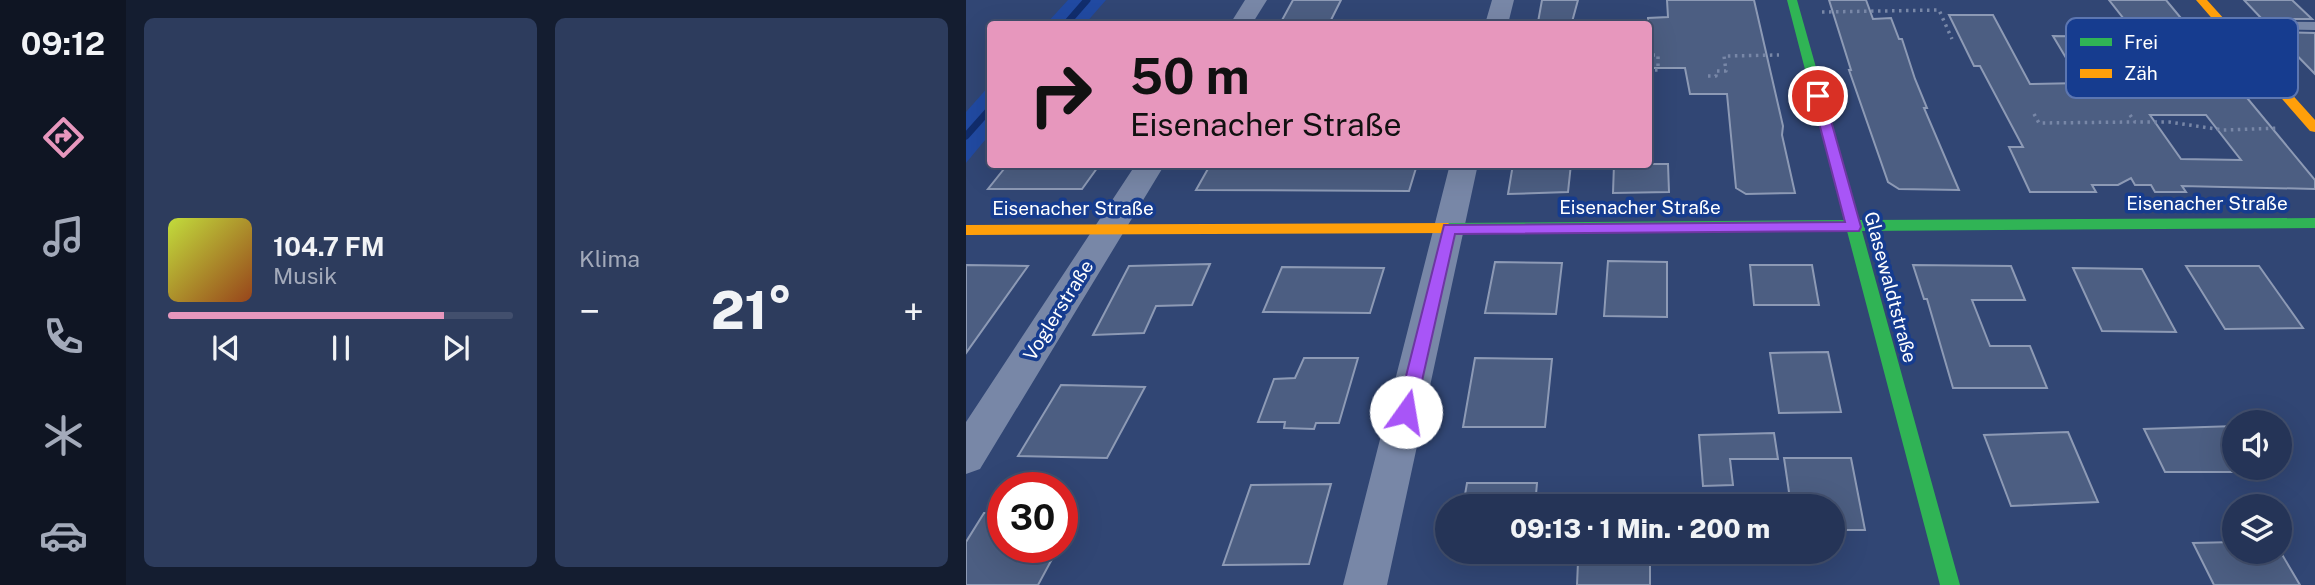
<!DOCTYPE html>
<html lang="de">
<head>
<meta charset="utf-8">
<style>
  :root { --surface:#253457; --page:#2d3c5d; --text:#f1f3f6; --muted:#a3aaba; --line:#424f6d; --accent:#e797bd }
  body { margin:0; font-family:"Public Sans",sans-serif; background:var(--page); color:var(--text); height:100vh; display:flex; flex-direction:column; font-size:26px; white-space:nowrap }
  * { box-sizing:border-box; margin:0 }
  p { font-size:23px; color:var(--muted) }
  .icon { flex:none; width:38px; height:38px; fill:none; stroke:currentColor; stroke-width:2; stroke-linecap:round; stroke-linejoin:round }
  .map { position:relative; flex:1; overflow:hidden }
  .drawer { display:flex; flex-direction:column; gap:18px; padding:18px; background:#141d30; width:840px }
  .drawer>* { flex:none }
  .hud { position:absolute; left:21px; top:21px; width:665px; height:147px; border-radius:7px; box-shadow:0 7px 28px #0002,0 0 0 2px var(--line); background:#e797bd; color:#111; overflow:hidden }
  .fabs { position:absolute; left:1256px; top:410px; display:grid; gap:14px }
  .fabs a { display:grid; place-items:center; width:70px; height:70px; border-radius:50%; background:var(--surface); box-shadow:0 7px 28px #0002,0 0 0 2px var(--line); font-size:35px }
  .speed { position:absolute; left:21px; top:472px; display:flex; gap:14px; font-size:35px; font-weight:700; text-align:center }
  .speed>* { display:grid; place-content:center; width:91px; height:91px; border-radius:50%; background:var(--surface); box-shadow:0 7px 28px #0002,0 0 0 2px var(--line); line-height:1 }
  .speed .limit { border:10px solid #d22; background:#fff; color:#111 }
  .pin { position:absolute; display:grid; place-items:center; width:60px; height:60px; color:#fff; margin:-30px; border:4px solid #fff; border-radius:50%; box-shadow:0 2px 7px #0007 }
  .me { position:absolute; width:77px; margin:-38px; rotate:13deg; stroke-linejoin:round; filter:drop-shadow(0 0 5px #0008) }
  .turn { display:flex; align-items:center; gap:24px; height:147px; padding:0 28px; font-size:32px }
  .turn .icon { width:91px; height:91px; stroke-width:2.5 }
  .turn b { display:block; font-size:49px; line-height:60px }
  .big { font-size:52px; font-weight:800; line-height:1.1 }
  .drawer .widget { flex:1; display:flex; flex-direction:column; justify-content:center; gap:10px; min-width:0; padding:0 24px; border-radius:10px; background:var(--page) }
  .song { display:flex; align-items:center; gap:21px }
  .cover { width:84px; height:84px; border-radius:10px; background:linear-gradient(135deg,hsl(70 70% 55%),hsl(20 70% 35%)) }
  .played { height:7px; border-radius:4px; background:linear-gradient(90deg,var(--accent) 80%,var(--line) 80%) }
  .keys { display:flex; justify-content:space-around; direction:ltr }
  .heat { display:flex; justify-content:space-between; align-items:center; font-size:38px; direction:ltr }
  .drawer .tiles { flex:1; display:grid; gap:18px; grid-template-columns:repeat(2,1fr) }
  .trip { position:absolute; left:469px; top:494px; width:410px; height:70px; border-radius:35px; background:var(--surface); box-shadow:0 7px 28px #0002,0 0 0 2px var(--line); font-weight:800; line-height:70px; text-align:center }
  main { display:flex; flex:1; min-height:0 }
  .tab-bar { display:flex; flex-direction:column; width:126px; justify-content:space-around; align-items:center; background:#0f1523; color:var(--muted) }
  .tab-bar .icon { width:49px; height:49px }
  .tab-bar .current { color:var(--accent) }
  .tab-bar b { font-size:32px; color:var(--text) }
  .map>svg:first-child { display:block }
  .green { fill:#214aa2 }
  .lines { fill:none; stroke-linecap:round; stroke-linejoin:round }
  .stream { stroke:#112d6d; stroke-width:7 }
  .building { fill:#4c5e82; stroke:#8d9ab5; stroke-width:2; fill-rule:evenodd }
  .path { stroke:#7887a7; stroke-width:3.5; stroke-dasharray:2.5 4.5; stroke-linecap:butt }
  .lane { fill:#7887a7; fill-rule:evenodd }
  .street { fill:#7887a7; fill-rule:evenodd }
  .fast { fill:#30b455; fill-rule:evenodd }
  .slow { fill:#ff9f0a; fill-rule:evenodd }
  .route { fill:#a855f7; stroke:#6d37a1; stroke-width:2 }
  .labels { text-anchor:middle; stroke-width:7; stroke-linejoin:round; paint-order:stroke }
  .street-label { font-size:19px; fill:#fff; stroke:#163c8f }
  .key { fill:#163c8f; stroke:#5c76b1; stroke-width:2 }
  .key-label { font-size:19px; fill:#fff }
</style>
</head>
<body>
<main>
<nav class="tab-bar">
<b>09:12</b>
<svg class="icon current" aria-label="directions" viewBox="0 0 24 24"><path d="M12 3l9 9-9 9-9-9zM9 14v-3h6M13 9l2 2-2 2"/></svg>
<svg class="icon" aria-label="music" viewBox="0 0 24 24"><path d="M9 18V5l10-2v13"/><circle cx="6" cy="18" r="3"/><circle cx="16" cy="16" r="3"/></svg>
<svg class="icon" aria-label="phone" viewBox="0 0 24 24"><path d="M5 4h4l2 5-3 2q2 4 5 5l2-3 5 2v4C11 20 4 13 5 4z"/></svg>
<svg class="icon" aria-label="climate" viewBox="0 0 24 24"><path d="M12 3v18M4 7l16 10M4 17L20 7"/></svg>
<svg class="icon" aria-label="car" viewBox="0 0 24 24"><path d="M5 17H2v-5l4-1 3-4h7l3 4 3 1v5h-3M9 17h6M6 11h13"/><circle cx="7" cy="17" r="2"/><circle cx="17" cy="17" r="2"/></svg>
</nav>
<section class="drawer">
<div class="tiles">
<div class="widget">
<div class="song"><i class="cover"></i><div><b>104.7 FM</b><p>Musik</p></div></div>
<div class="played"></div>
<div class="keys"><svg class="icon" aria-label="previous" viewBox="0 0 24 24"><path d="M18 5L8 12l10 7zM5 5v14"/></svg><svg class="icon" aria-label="pause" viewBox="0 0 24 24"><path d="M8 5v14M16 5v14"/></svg><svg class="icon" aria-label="next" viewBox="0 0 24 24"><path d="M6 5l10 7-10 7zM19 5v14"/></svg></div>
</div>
<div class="widget"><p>Klima</p>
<div class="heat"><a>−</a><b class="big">21°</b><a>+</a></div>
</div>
</div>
</section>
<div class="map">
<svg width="1349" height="585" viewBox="0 0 1349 585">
  <rect width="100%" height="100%" fill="#314674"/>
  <!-- green -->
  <path class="green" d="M 102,0 L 140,0 L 119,24 L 80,24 Z
    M 24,85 L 24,134 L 0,163 L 0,112 Z"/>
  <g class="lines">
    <!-- stream -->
    <path class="stream" d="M 100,24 L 121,0
      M 0,136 L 24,109"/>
  </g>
  <!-- building -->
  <path class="building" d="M 327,0 L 375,0 L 364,22 L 315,22 Z
    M 576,0 L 612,0 L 606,22 L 572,22 Z
    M 701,0 L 788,0 L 817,126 L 816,135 L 829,193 L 780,194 L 770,188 L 761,94 L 724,94 L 719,68 L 682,68 L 682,18 L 702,17 Z
    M 863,0 L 900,0 L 907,19 L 925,18 L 933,39 L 936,39 L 949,79 L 961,108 L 958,108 L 993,190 L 933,189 L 922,182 L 883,70 L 885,70 Z
    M 1143,0 L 1200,0 L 1349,180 L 1349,189 L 1216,186 L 1220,192 L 1189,192 L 1185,185 L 1169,185 L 1165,178 L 1152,185 L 1126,185 L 1130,192 L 1064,192 L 1043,147 L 1057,147 L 1014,66 L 1008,66 L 983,15 L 1027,15 L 1064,84 L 1115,83 L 1087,36 L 1172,37 ZM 1184,115 L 1240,115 L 1275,160 L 1215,159 Z
    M 1278,0 L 1326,0 L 1346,19 L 1296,19 Z
    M 1308,32 L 1349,33 L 1349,74 Z
    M 42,164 L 134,164 L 116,189 L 22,189 Z
    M 547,164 L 605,164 L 602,192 L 542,194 Z
    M 648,164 L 702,164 L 703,192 L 647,193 Z
    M 243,167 L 450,168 L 443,191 L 230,190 Z
    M 642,261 L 701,262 L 701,317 L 638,316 Z
    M 529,262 L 596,263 L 590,314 L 519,313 Z
    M 244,264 L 226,305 L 190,306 L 178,333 L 127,335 L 163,266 Z
    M 0,265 L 62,266 L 0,353 Z
    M 784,265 L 846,265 L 853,305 L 788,305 Z
    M 947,265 L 1045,266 L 1059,300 L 1006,300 L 1024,346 L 1064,346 L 1081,388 L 987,388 L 961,299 L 958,299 Z
    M 1220,266 L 1293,266 L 1337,328 L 1259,329 Z
    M 316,267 L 418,268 L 404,313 L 297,312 Z
    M 1107,268 L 1176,269 L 1210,332 L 1136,331 Z
    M 862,352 L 875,412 L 813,413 L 804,353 Z
    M 338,358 L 392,358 L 373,423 L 350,423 L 348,429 L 318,428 L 319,422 L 292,422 L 308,379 L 329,378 Z
    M 509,358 L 586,359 L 579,427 L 497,427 Z
    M 95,385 L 179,387 L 141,458 L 52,456 Z
    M 1269,426 L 1269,472 L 1199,472 L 1178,429 Z
    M 1102,432 L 1132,502 L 1045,506 L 1018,435 Z
    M 808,433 L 812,459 L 764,459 L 767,485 L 737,486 L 733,435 Z
    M 818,458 L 885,458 L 899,530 L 866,530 L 866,506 L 825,506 Z
    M 501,483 L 571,483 L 569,506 L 497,506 Z
    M 365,484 L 343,564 L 257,565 L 285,485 Z
    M 18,513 L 37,513 L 37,548 L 92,548 L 72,585 L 0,585 L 0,542 Z
    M 1269,542 L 1269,551 L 1314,551 L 1334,585 L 1248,585 L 1227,543 Z
    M 630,551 L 655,551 L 655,562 L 684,562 L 684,585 L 611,585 L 612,562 L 630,562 Z"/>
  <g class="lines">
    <!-- path -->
    <path class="path" d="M 856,12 L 973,10 L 986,39
      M 1131,63 L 1139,75 L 1270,78
      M 682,70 L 692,70 L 692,55 L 688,55
      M 742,76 L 750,76 L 750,71 L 760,71 L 758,56 L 813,55
      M 1068,114 L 1073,123 L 1168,122
      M 1164,115 L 1169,122 L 1203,122 L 1257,130 L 1313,128"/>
    <!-- lane -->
    <path class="lane" d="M 1257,21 L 1349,22 L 1349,30 L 1253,28 L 1251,25 Z"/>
    <!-- street -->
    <path class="street" d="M 279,0 L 301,0 L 286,24 L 264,24 Z
      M 526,0 L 548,0 L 542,24 L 519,24 Z
      M 170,164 L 199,164 L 14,469 L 0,474 L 0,422 Z
      M 484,164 L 512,164 L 421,585 L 377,585 Z"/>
    <!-- fast -->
    <path class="fast" d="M 821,0 L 831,0 L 893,220 L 1349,218 L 1349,228 L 896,231 L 994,585 L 974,585 L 881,231 L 482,233 L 475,228 L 482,223 L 878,220 Z"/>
    <!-- slow -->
    <path class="slow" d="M 1230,0 L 1241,0 L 1349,120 L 1349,132 L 1344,131 Z
      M 482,223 L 489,228 L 482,233 L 0,235 L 0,225 Z"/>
  </g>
  <!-- route -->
  <path class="route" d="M 852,92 L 858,96 L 895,227 L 893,231 L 489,234 L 449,412 L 446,417 L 440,420 L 433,417 L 431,412 L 478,225 L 879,222 L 846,96 Z"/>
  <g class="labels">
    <!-- street labels -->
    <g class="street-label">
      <text x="1241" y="210">Eisenacher Straße</text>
      <text x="674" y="214">Eisenacher Straße</text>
      <text x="107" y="215">Eisenacher Straße</text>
      <text transform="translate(925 287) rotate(75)" y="7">Glasewaldtstraße</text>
      <text transform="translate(92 310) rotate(-58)" y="7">Voglerstraße</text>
    </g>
  </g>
  <!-- legend -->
  <rect x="1100" y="18" width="232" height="80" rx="10" class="key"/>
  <rect x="1114" y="38" width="32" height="8" fill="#30b455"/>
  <rect x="1114" y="69" width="32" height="9" fill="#ff9f0a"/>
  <g class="key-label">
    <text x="1158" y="49">Frei</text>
    <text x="1158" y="80">Zäh</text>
  </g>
</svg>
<div class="fabs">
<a><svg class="icon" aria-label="sound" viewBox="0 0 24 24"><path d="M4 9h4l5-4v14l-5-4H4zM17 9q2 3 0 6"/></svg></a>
<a><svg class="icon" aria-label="layers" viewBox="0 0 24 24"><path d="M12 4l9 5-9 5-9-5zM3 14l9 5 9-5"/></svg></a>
</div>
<div class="speed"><div class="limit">30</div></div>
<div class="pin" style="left:852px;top:96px;background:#d93025"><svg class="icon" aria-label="arrive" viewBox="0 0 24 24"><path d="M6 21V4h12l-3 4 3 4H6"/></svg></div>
<svg class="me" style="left:440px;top:412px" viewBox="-20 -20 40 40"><circle r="19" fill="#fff"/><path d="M0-13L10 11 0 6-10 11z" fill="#a855f7"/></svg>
<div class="trip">09:13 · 1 Min. · 200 m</div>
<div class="hud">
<div class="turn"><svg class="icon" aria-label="right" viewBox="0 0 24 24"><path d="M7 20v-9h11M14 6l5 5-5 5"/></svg><div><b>50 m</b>Eisenacher Straße</div></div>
</div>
</div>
</main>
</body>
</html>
